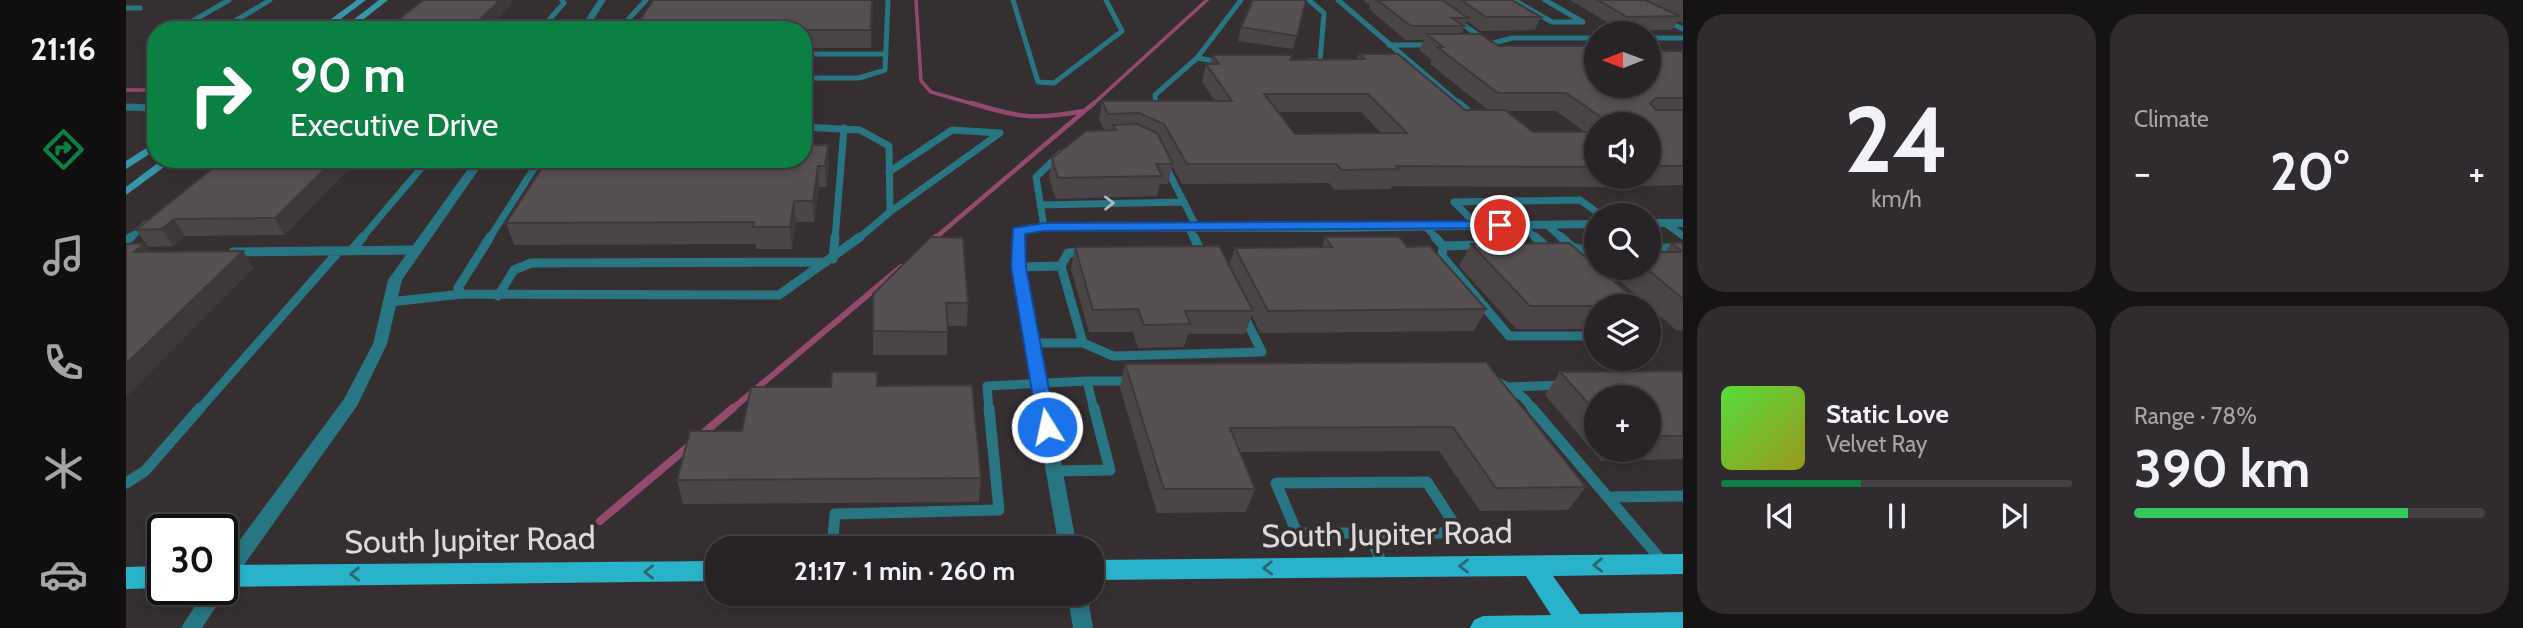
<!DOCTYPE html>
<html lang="en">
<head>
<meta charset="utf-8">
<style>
  :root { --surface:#282326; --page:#302b2e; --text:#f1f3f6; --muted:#a5a4a7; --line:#444043; --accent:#0b8043 }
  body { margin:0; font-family:Cabin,sans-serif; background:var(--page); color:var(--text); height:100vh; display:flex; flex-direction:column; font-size:26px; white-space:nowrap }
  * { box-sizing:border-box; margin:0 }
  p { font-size:23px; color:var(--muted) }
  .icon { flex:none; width:38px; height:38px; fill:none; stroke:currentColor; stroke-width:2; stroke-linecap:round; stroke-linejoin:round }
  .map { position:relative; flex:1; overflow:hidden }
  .drawer { display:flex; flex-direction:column; gap:14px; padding:14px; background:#161315; width:840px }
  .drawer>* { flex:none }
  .banner { position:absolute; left:21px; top:21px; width:665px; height:147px; border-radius:28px; box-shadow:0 4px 10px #0003,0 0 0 2px var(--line); background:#0b8043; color:#fff; overflow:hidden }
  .needle { width:46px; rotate:269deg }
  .tools { position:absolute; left:1458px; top:21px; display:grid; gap:14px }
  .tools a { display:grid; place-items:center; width:77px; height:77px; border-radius:50%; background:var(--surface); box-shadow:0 4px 10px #0003,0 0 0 2px var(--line); font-size:35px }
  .speed { position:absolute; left:21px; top:514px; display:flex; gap:14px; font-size:35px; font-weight:700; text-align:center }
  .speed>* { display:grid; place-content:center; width:91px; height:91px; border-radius:50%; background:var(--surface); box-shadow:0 4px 10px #0003,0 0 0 2px var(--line); line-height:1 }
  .speed .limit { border:4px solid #111; border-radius:10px; background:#fff; color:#111 }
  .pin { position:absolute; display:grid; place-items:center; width:60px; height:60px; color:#fff; margin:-30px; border:4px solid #fff; border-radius:50%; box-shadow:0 2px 7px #0007 }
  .me { position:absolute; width:77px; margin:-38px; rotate:350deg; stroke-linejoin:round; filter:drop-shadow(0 0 5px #0008) }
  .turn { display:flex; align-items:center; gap:24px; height:147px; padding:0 28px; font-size:32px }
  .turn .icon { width:91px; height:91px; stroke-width:2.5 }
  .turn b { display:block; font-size:49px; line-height:60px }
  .big { font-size:52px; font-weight:800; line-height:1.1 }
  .drawer .card { flex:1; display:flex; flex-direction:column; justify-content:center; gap:10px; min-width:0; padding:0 24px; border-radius:28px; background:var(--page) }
  .drawer .dial { align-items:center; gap:0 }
  .dial b { font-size:91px; line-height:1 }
  .song { display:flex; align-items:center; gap:21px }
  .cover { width:84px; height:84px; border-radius:10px; background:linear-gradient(135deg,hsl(110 70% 55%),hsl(60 70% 35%)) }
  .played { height:7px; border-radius:4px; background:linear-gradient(90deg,var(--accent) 40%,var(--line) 40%) }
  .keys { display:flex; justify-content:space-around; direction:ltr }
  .heat { display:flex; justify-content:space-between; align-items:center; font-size:38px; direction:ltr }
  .charge { height:10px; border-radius:5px; background:linear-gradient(90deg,#34c759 78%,var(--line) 0) }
  .drawer .tiles { flex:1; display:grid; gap:14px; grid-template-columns:repeat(2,1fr) }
  .trip { position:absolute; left:579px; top:536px; width:399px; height:70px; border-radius:28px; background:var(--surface); box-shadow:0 4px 10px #0003,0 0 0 2px var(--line); font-weight:800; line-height:70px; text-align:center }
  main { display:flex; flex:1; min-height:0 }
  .dock { display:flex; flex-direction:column; width:126px; justify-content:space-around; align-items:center; background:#100e0f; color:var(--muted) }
  .dock .icon { width:49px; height:49px }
  .dock .active { color:var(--accent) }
  .dock b { font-size:32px; color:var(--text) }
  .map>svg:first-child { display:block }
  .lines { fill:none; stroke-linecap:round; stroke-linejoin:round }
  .stream-far3 { stroke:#94496f; stroke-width:3.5 }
  .stream-far2 { stroke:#94496f; stroke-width:4.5 }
  .stream-far1 { stroke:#94496f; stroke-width:6 }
  .stream { stroke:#94496f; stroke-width:8 }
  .lane-far3 { stroke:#287583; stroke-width:5 }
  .lane-far2 { stroke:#287583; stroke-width:7 }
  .lane-far1 { stroke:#287583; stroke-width:9 }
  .lane { stroke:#287583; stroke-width:11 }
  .street { fill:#287583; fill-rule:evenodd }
  .secondary { fill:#3697aa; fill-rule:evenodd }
  .primary { fill:#29b3cb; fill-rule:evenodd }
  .wall { fill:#4b4547; fill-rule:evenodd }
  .shaded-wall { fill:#3d383a }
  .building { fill:#575053; stroke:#3d383a; stroke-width:2; fill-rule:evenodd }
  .oneway { stroke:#a7bbc1 }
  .oneway2 { stroke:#30646f }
  .route { fill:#1a73e8; stroke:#114b97; stroke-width:2 }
  .labels { text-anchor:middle; stroke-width:7; stroke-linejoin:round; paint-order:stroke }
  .near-street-label { font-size:32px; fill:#ded9db; stroke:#352f32 }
</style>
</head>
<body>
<main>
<nav class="dock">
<b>21:16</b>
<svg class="icon active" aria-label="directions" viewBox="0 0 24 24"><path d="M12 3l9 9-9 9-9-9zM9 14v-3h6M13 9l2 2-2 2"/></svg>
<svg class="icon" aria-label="music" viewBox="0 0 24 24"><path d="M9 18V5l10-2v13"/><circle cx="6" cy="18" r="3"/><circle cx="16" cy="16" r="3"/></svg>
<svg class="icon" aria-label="phone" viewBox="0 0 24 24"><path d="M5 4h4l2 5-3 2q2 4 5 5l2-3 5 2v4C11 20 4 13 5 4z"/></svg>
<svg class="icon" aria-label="climate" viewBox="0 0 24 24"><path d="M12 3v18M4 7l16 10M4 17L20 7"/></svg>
<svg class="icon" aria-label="car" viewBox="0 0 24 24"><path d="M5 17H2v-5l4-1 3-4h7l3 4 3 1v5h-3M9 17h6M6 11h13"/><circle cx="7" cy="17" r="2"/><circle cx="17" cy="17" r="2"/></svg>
</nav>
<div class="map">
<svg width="1557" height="628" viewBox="0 0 1557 628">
  <rect width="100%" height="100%" fill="#352f32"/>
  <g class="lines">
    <!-- stream-far3 -->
    <path class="stream-far3" d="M 790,0 L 795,81 L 805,92 L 851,105
      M 0,90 L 30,90
      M 966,105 L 1081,0"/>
    <!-- stream-far2 -->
    <path class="stream-far2" d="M 845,103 C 894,118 907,120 958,111
      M 808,239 L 968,103"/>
    <!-- stream-far1 -->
    <path class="stream-far1" d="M 804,242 L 810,237
      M 605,410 L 775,267"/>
    <!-- stream -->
    <path class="stream" d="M 574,436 L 607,408
      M 474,521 L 563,446"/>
    <!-- lane-far3 -->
    <path class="lane-far3" d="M 887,0 L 912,82 L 928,83 L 996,31 L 980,0
      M 1183,0 L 1198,13 L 1194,61 L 1183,61
      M 1212,0 L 1335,105
      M 1388,0 L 1426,22 L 1457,22 L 1419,0
      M 0,8 L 14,8
      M 1329,19 L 1358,39
      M 1540,21 L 1557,29
      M 51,30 L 103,0
      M 94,30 L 144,0
      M 414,30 L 438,3 L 436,0
      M 455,30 L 499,23 L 520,0
      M 1522,38 L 1557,38
      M 30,42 L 23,46 L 30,47
      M 1263,45 L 1307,45
      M 1360,45 L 1386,38 L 1470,38
      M 677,54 L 760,54
      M 1071,58 L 1095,62
      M 677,78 L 733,78 L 759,70 L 762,0
      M 1030,105 L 1029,95 L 1071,58 L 1115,0"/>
    <!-- lane-far2 -->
    <path class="lane-far2" d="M 1333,103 L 1341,110
      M 0,107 L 30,108
      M 677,127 L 734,130 L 763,146 L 764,212 L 732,239
      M 1039,165 L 1070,226
      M 763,172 L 826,130 L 874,133 L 764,212
      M 914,205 L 1058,202
      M 1539,223 L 1557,236
      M 1396,225 L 1411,239
      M 1421,225 L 1437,239
      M 1062,226 L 1068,239
      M 1352,226 L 1328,202 L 1454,200 L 1475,215
      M 918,227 L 910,177 L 934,154
      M 1300,227 L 1311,239
      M 3,239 L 20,224
      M 235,239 L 303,159
      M 363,239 L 414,159
      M 709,239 L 718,128"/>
    <!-- lane-far1 -->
    <path class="lane-far1" d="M 1068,237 L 1074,250 L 1068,250
      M 1309,237 L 1317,246 L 1316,256 L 1383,336 L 1470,336
      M 1409,237 L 1424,250
      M 1435,237 L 1446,247 L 1470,253
      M 0,241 L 5,237
      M 1317,246 L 1353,245
      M 1522,248 L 1557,248
      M 225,251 L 237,237
      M 107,252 L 290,250
      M 707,259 L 709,237
      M 892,267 L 935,266
      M 336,294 L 332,288 L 364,237
      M 372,296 L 388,270 L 405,263 L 700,262
      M 264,302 L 336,294 L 653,295 L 734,237
      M 906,343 L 957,343 L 935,266 L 942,253 L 960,252
      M 957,343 L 987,356 L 1136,352 L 1118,316
      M 1371,381 L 1397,397 L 1408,410
      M 1382,387 L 1435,385
      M 73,410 L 213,251
      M 863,410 L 861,386 L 961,381
      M 968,410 L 961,381 L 1005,381"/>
    <!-- lane -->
    <path class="lane" d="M 1406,408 L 1536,561
      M 929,471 L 984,470 L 968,408
      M 1301,482 L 1334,533 L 1171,533 L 1150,483 Z
      M 0,483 L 19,471 L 74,408
      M 1482,497 L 1557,496
      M 1242,533 L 1257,565
      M 706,548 L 709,514 L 873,510 L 863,408"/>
    <!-- street -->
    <path class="street" d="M 472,0 L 480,0 L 461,30 L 453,30 Z
      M 349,159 L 360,159 L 276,280 L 261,344 L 231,406 L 103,586 L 99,588 L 97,596 L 76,628 L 55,628 L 79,590 L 96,590 L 96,564 L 218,399 L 247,344 L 262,280 Z
      M 1522,219 L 1557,219 L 1557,227 L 1522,227 Z
      M 1470,220 L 1470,228 L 1203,232 L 918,231 L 898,234 L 899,267 L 951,548 L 933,548 L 885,267 L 888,228 L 918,223 L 1203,224 Z
      M 941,593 L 961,593 L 967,628 L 947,628 Z"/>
    <!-- secondary -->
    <path class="secondary" d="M 231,0 L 240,0 L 200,30 L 190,30 Z
      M 253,0 L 262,0 L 224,30 L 214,30 Z
      M 30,142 L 30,150 L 0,169 L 0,161 Z
      M 37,159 L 49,159 L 0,195 L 0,187 Z"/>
    <!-- primary -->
    <path class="primary" d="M 1557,554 L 1557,574 L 1427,576 L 1454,614 L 1557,612 L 1557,628 L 1344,628 L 1348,620 L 1357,616 L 1425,615 L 1400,576 L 966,580 L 966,560 Z
      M 592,561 L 592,581 L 96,587 L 96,565 Z
      M 37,566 L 37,588 L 0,589 L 0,567 Z"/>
  </g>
  <!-- wall -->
  <path class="wall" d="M 747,0 L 745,48 L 677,48 L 677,30 Z
    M 1180,0 L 1167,49 L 1112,41 L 1115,27 Z
    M 1237,0 L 1386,0 L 1415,17 L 1409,30 L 1355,31 L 1341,21 L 1335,34 L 1373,46 L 1470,86 L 1555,51 L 1557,47 L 1557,185 L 1477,187 L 1266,186 L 1265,189 L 1208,190 L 1203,183 L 1056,184 L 1046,166 L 1042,184 L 1034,184 L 1031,196 L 930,199 L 923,178 L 926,158 L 978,130 L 973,119 L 976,101 L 1089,101 L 1076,82 L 1080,64 L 1084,64 L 1086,55 L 1164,60 L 1231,59 L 1233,54 L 1339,110 L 1362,110 L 1304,64 L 1306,60 L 1293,50 L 1298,40 L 1280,40 L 1243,9 L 1244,6 ZM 1380,111 L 1430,111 L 1459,132 L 1407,132 ZM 1152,112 L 1235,112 L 1255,133 L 1169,134 ZM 1470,124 L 1522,124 L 1522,177 L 1470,177 Z
    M 1444,0 L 1557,0 L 1557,23 L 1552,21 L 1546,30 L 1494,30 Z
    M 684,133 L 682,145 L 703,165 L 700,187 L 693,187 L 688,222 L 670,222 L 666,249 L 630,249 L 630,244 L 388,245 L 380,223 Z
    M 98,159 L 233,159 L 158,235 L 59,236 L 47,246 L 22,247 L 10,230 Z
    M 1199,237 L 1281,247 L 1360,309 L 1348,331 L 1134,333 L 1126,315 L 1119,334 L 1062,334 L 1058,347 L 1012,348 L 1007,332 L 963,332 L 945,269 L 949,247 L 1103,266 L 1109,248 L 1196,247 Z
    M 1545,243 L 1557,243 L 1557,330 L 1550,330 L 1487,275 L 1492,268 L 1522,268 L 1539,252 Z
    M 1345,244 L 1470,306 L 1470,329 L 1390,329 L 1333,266 Z
    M 747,294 L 842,303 L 841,326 L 821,326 L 821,355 L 747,355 Z
    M 1360,362 L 1460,487 L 1442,510 L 1354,511 L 1313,451 L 1114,452 L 1129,489 L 1120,512 L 1031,513 L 994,388 L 999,364 Z
    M 1557,371 L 1557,459 L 1475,461 L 1419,395 L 1434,372 ZM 1470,397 L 1522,397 L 1522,450 L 1470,450 Z
    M 751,372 L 752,386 L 855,478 L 853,502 L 557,504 L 551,480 L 616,431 L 705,387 Z"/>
  <!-- shaded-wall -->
  <path class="shaded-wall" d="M 374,0 L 386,0 L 387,3 L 361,30 L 343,30 Z
    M 746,0 L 747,0 L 745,48 L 745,30 Z
    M 682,114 L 684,133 L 678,165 L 677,141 Z
    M 702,145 L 703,165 L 700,187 L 699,166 Z
    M 209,159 L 233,159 L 158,235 L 149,218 Z
    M 692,166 L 693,187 L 688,222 L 687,201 Z
    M 668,201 L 670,222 L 666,249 L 664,227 Z
    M 48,219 L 59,236 L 47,246 L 36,229 Z
    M 19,243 L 30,261 L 8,252 Z
    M 117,251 L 128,268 L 0,397 L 0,364 Z"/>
  <!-- building -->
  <path class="building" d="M 297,0 L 374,0 L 343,30 L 260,30 Z
    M 527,0 L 746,0 L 745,30 L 508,30 Z
    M 1127,0 L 1180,0 L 1171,36 L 1115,27 Z
    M 1251,0 L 1316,0 L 1342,18 L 1326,18 L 1338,26 L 1285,26 Z
    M 1335,0 L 1386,0 L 1415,17 L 1360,17 Z
    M 1472,0 L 1519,0 L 1554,16 L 1501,17 Z
    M 1300,34 L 1354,34 L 1373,46 L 1470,46 L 1470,86 L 1522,86 L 1522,51 L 1557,51 L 1557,98 L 1530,98 L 1524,103 L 1530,110 L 1557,110 L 1557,166 L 1522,166 L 1522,124 L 1485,124 L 1440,93 L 1372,93 L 1311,47 L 1317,47 Z
    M 1233,54 L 1272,54 L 1339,110 L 1379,110 L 1407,132 L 1470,132 L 1470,167 L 1270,166 L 1273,169 L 1216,170 L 1210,164 L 1061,164 L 1038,124 L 1013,113 L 982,114 L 976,101 L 1106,101 L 1080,64 L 1093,64 L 1086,55 L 1166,55 L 1164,60 L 1239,59 ZM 1138,94 L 1242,94 L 1281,133 L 1169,134 Z
    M 677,114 L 682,114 L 677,141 Z
    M 1011,124 L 1031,133 L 1047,164 L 1030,164 L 1036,176 L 932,178 L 926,158 L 960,131 L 990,130 L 987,125 Z
    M 677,145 L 702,145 L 699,166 L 692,166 L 687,201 L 668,201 L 664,227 L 627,227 L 628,222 L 380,223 L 422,159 L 677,159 Z
    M 98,159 L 209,159 L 149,218 L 48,219 L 36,229 L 10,230 Z
    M 805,237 L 837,238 L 842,303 L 820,303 L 822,332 L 747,331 L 747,294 Z
    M 1199,237 L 1273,237 L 1281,247 L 1304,246 L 1360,309 L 1142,311 L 1109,248 L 1206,247 Z
    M 19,243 L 8,252 L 117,251 L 0,364 L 0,244 Z
    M 1443,243 L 1470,266 L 1470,268 L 1472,268 L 1517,306 L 1404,306 L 1345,244 Z
    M 1545,243 L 1557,243 L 1557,299 L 1520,268 L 1522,268 L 1522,252 L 1557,252 Z
    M 1093,246 L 1127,311 L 1059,311 L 1064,324 L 1018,325 L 1012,309 L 967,310 L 949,247 Z
    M 1360,362 L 1460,487 L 1370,488 L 1327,427 L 1104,428 L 1129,489 L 1038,489 L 999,364 Z
    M 1557,371 L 1557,436 L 1522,436 L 1522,397 L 1470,397 L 1470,412 L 1434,372 Z
    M 706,372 L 751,372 L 751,386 L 846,385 L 855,478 L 551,480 L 564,431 L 616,431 L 625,387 L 705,387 Z"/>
  <!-- one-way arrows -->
  <defs><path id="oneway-chevron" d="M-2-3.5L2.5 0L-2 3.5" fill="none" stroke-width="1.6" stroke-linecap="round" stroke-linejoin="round" transform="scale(1.75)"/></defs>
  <use class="oneway" href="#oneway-chevron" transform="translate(983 203) rotate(-1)"/>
  <g class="oneway2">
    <use href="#oneway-chevron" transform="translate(1472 565) rotate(179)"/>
    <use href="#oneway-chevron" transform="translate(1338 566) rotate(179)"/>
    <use href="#oneway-chevron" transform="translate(1142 568) rotate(179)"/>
    <use href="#oneway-chevron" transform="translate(523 572) rotate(180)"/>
    <use href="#oneway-chevron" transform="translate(229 574) rotate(179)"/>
  </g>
  <!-- route -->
  <path class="route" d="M 1374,221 L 1381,225 L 1379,228 L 918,231 L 899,234 L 900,267 L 930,427 L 921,434 L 912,427 L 885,267 L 887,228 L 918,223 Z"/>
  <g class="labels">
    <!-- near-street labels -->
    <g class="near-street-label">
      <text transform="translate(1261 534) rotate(-1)" y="11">South Jupiter Road</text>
      <text transform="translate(344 540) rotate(-1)" y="11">South Jupiter Road</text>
    </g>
  </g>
</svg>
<div class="tools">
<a><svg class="needle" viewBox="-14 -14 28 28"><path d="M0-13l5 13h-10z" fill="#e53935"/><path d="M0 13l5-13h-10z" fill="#a5a4a7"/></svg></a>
<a><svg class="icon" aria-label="sound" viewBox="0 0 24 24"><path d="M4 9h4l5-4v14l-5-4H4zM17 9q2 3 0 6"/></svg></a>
<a><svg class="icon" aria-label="search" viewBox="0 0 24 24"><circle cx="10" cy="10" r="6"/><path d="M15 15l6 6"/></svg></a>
<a><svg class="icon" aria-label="layers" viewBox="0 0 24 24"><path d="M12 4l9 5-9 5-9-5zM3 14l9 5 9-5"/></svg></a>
<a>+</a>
</div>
<div class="speed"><div class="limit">30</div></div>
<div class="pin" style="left:1374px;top:225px;background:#d93025"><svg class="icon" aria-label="arrive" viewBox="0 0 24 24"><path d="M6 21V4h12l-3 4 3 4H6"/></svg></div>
<svg class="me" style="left:921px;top:427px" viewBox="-20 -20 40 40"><circle r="17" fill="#1a73e8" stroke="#fff" stroke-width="3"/><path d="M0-11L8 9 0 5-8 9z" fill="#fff"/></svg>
<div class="trip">21:17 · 1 min · 260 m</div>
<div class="banner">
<div class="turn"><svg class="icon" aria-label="right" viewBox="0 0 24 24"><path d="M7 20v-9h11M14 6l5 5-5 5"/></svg><div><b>90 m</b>Executive Drive</div></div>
</div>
</div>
<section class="drawer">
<div class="tiles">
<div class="card dial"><b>24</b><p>km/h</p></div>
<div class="card"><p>Climate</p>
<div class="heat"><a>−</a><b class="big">20°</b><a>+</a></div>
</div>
<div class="card">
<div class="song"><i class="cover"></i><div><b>Static Love</b><p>Velvet Ray</p></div></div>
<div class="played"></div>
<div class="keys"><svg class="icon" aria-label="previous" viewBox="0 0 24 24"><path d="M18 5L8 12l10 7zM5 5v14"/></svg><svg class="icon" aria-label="pause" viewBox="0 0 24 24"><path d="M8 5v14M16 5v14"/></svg><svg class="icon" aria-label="next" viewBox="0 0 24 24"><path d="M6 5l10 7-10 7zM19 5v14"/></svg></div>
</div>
<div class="card"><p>Range · 78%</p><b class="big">390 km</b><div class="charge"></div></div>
</div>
</section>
</main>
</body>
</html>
